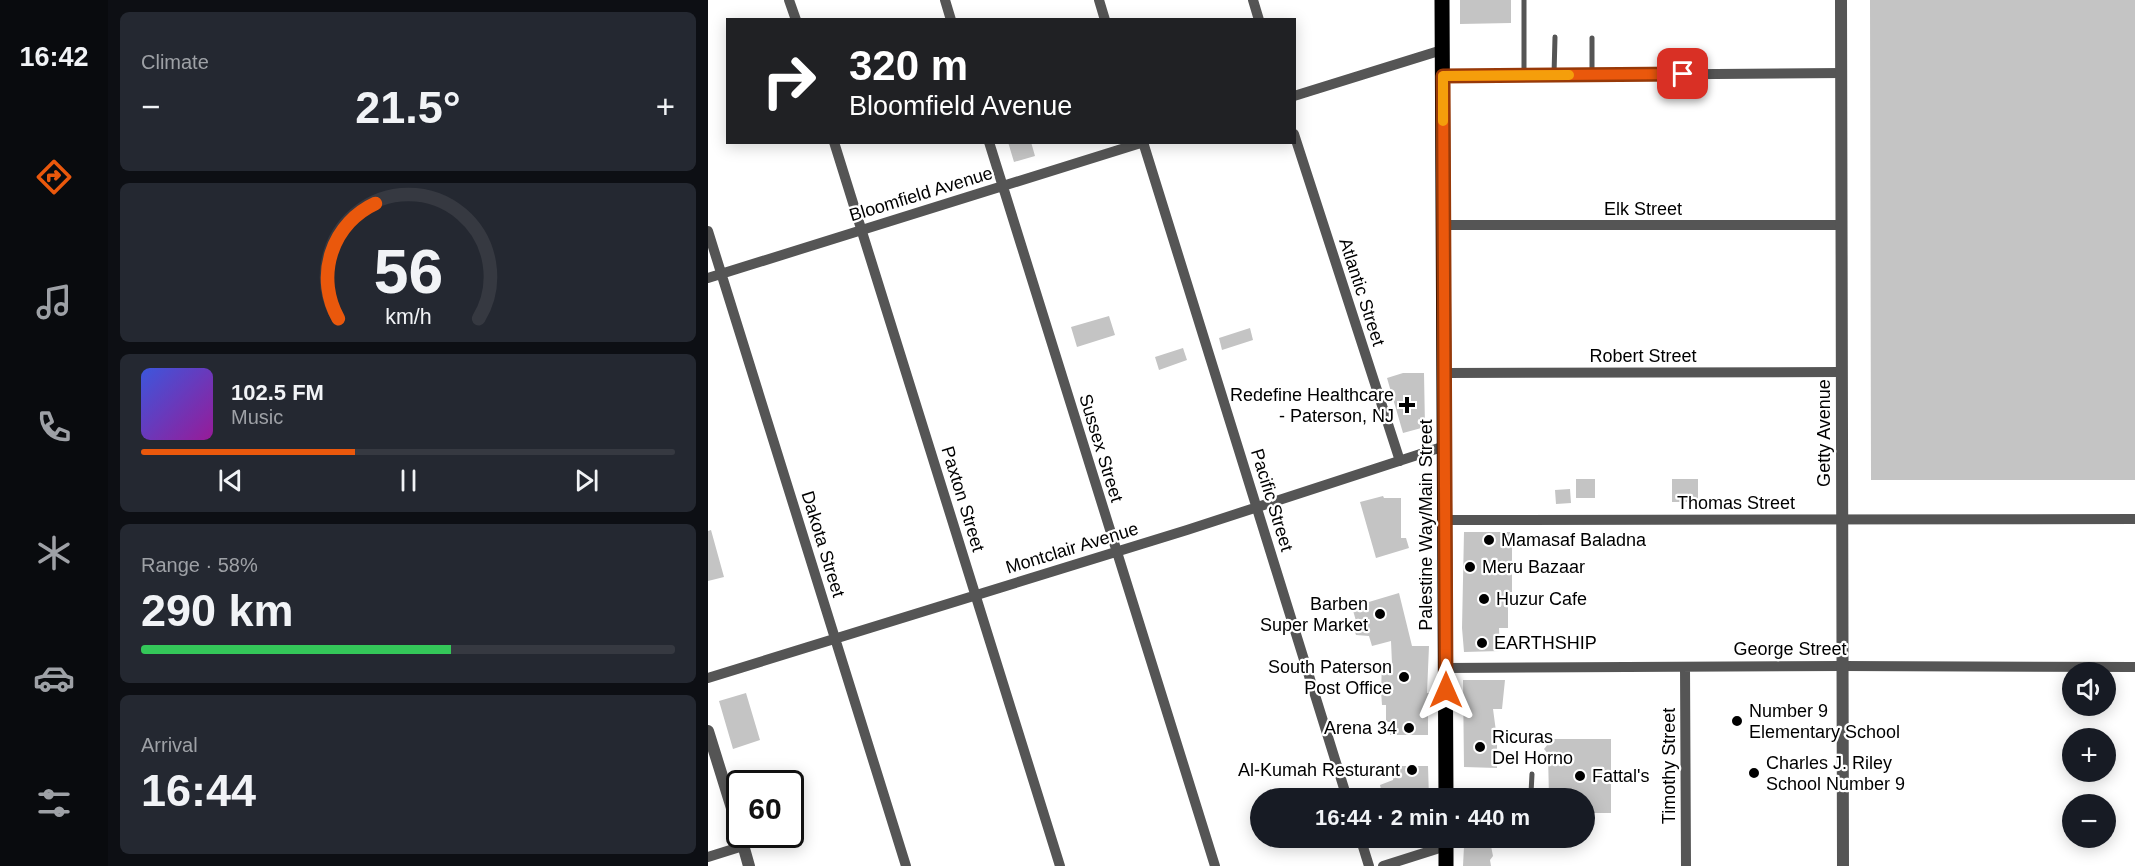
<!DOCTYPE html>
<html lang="en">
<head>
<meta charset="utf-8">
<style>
  :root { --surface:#171b24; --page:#242831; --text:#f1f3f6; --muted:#9ea1a6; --line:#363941; --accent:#ea580c }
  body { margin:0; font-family:Arial,sans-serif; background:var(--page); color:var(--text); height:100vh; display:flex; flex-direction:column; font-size:22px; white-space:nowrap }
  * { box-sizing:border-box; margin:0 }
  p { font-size:20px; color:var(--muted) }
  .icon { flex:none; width:33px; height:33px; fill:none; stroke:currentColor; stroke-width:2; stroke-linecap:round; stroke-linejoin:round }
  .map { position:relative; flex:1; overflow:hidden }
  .panel { display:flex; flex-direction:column; gap:12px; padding:12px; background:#0d0f14; width:600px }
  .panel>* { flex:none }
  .top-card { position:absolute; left:18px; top:18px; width:570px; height:126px; border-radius:0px; box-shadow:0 3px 15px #0003; background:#202124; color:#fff; overflow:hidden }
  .fabs { position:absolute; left:1354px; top:662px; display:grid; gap:12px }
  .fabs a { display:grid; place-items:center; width:54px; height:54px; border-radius:50%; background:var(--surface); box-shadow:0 3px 15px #0003; font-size:30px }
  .speed { position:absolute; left:18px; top:770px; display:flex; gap:12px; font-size:30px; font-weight:700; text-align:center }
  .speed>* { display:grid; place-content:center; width:78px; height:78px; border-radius:50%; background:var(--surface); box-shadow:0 3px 15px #0003; line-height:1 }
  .speed .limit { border:3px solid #111; border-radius:9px; background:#fff; color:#111 }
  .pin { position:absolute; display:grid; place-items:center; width:51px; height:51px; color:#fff; margin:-26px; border-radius:12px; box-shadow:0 3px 9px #0006 }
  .me { position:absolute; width:66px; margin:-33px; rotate:0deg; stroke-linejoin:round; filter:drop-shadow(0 0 4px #0008) }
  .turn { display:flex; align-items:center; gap:21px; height:126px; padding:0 24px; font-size:27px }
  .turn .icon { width:78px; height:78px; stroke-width:2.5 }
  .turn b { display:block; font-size:42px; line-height:51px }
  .big { font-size:45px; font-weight:800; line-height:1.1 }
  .panel .widget { flex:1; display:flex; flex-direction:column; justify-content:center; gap:9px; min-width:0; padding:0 21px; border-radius:9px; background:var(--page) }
  .panel .dial { align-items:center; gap:0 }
  .dial svg { height:156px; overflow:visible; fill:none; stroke:var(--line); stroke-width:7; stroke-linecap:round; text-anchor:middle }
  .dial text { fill:var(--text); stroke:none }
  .song { display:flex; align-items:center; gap:18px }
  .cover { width:72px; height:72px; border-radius:9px; background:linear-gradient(135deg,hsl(230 70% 55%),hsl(300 70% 35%)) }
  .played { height:6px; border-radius:3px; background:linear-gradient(90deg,var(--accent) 40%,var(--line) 40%) }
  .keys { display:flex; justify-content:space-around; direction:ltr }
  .heat { display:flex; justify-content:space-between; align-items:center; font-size:33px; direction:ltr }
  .charge { height:9px; border-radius:4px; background:linear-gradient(90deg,#34c759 58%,var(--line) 0) }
  .trip { position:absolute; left:542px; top:788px; width:345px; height:60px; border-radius:30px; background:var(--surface); box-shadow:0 3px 15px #0003; font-weight:800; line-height:60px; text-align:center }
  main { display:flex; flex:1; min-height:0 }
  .tab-bar { display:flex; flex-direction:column; width:108px; justify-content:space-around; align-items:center; background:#090b0e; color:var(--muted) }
  .tab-bar .icon { width:42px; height:42px }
  .tab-bar .current { color:var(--accent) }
  .tab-bar b { font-size:27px; color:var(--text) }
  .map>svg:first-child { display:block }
  .building { fill:#c4c4c4 }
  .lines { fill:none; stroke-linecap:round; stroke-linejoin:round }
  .service { stroke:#555; stroke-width:5 }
  .minor { stroke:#555; stroke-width:10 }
  .tertiary { stroke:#555; stroke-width:12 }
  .primary { stroke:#000; stroke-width:15 }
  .route-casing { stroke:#983908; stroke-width:15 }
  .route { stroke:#ea580c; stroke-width:10 }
  .slow { stroke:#f59e0b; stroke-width:10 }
  .poi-dot { fill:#000; stroke:#fff; stroke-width:2 }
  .labels { text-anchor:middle; stroke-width:4.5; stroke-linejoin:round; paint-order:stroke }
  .street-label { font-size:18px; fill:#000; stroke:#fff }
  .poi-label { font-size:18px; fill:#000; stroke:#fff; text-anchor:start }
</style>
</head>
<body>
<main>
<nav class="tab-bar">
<b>16:42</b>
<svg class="icon current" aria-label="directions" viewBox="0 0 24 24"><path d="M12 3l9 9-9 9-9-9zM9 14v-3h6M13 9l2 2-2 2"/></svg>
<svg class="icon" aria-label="music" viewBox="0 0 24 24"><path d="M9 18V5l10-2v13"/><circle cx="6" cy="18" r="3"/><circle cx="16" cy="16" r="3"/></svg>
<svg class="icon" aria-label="phone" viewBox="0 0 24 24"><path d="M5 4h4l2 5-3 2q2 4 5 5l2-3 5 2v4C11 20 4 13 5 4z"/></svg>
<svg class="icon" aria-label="climate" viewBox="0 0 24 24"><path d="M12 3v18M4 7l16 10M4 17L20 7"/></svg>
<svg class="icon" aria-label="car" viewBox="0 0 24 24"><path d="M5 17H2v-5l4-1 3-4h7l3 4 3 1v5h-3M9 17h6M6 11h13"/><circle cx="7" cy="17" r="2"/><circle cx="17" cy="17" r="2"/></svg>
<svg class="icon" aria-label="filters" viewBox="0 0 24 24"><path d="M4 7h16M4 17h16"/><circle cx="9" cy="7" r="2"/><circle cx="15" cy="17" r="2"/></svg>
</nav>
<section class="panel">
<div class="widget"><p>Climate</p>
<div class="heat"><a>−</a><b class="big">21.5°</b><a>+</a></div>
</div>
<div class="widget dial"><svg viewBox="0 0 100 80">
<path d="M14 69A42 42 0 1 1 86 69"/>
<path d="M14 69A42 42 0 0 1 33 10" stroke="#ea580c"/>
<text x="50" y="56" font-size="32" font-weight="700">56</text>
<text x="50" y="72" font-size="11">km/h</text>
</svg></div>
<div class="widget">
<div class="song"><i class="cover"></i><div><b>102.5 FM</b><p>Music</p></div></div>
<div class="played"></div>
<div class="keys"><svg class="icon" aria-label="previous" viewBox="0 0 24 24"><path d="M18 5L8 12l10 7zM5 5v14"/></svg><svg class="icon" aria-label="pause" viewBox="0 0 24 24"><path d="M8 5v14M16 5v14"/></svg><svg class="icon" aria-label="next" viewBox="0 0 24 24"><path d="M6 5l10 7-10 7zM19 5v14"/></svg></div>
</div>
<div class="widget"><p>Range · 58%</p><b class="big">290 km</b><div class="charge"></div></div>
<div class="widget"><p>Arrival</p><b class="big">16:44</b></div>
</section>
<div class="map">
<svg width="1427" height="866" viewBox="0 0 1427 866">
  <rect width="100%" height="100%" fill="#fff"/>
  <!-- building -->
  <path class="building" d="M 752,0 L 803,0 L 803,23 L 752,24 Z
    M 1162,0 L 1427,0 L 1427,480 L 1163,480 Z
    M 300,142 L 323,142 L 327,156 L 306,162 Z
    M 401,316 L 407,335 L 369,347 L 363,327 Z
    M 542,328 L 545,340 L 514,350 L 511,338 Z
    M 475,348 L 479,360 L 451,370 L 447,357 Z
    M 695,373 L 716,373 L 717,427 L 695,433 L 679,378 Z
    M 868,479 L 887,479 L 887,498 L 868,498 Z
    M 964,479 L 990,479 L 990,502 L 964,502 Z
    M 862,489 L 863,503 L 848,504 L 847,490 Z
    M 675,496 L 676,498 L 693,498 L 693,538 L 698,538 L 701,548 L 668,558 L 652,502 Z
    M 3,530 L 16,577 L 0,581 L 0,531 Z
    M 756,532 L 806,532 L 806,547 L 804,547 L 804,592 L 800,592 L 800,628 L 791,628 L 792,651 L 756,652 L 754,628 Z
    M 691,593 L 704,646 L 721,646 L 719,693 L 721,693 L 722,706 L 720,706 L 720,735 L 682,735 L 683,722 L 678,722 L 678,705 L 674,705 L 673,691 L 674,664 L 684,664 L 683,641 L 664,646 L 661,636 L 648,635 L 644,623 L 648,621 L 644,607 Z
    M 755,680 L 797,680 L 794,709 L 785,709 L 789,739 L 789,768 L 756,767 Z
    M 38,693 L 52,740 L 25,749 L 11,701 Z
    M 840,739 L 903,739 L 903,813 L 876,813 L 876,798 L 841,798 L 840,754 L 836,749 L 840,744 Z
    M 689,766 L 720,766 L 721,798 L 688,798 L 687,795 L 675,798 L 672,785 L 685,780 L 686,773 L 689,773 Z
    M 756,846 L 783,846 L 785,856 L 782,860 L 783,866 L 755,866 Z"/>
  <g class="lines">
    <!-- service -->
    <path class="service" d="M 816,0 L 816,75
      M 846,75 L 847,37
      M 884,75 L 884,38
      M 740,797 L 769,798
      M 819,798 L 823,793 L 824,774"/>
    <!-- minor -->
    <path class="minor" d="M 81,0 L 88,20
      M 237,0 L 243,20
      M 391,0 L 397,20
      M 545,0 L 551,20
      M 735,76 L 1134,73
      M 586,96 L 734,50
      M 586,134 L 692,461
      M 126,142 L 352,866
      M 281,142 L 507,866
      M 435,142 L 639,798
      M 736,225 L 1133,225
      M 0,231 L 198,866
      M 0,278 L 436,142
      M 737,373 L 1134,372
      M 738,520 L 1427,519
      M 977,667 L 978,866
      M 738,668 L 1134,666 L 1427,667
      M 0,678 L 479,530 L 737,446
      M 652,837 L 661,866
      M 0,857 L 35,846
      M 675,866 L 738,846"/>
    <!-- tertiary -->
    <path class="tertiary" d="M 1133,0 L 1135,866
      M 0,731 L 32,834
      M 32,834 L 41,866"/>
    <!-- primary -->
    <path class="primary" d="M 734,0 L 738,798
      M 738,866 L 738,837"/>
  </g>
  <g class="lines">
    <defs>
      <path id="route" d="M 738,690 L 735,76 L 975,74"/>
    </defs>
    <!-- route casing -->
    <use href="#route" class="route-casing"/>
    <!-- route -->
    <use href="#route" class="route"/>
    <!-- slow -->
    <path class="slow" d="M 735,121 L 735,76 L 861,75"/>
  </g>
  <!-- markers -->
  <g class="poi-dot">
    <path d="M696 396h6v6h6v6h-6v6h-6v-6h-6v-6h6z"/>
    <circle cx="781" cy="540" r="6"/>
    <circle cx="762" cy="567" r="6"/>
    <circle cx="776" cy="599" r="6"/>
    <circle cx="672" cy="614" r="6"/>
    <circle cx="774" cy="643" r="6"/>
    <circle cx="696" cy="677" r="6"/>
    <circle cx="1029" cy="721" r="6"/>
    <circle cx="701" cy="728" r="6"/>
    <circle cx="772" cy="747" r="6"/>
    <circle cx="704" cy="770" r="6"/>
    <circle cx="1046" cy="773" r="6"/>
    <circle cx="872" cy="776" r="6"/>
  </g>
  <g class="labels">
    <!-- street labels -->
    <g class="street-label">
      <text transform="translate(213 194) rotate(-17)" y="6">Bloomfield Avenue</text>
      <text x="935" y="215">Elk Street</text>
      <text transform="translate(654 292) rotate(72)" y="6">Atlantic Street</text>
      <text x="935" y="362">Robert Street</text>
      <text transform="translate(1116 433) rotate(-90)" y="6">Getty Avenue</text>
      <text transform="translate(393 448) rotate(73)" y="6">Sussex Street</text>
      <text transform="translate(255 499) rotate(73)" y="6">Paxton Street</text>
      <text transform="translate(564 500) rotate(73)" y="6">Pacific Street</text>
      <text x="1028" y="509">Thomas Street</text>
      <text transform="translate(718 525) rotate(-90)" y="6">Palestine Way/Main Street</text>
      <text transform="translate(115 544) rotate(73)" y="6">Dakota Street</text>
      <text transform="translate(364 548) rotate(-17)" y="6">Montclair Avenue</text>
      <text x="1082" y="655">George Street</text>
      <text transform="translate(961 766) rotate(-90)" y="6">Timothy Street</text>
    </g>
    <!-- poi labels -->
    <g class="poi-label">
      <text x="686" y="401" text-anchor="end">Redefine Healthcare<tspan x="686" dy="21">- Paterson, NJ</tspan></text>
      <text x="793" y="546">Mamasaf Baladna</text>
      <text x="774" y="573">Meru Bazaar</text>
      <text x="788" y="605">Huzur Cafe</text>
      <text x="660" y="610" text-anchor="end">Barben<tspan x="660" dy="21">Super Market</tspan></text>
      <text x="786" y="649">EARTHSHIP</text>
      <text x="684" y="673" text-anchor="end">South Paterson<tspan x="684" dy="21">Post Office</tspan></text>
      <text x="1041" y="717">Number 9<tspan x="1041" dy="21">Elementary School</tspan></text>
      <text x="689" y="734" text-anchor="end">Arena 34</text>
      <text x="784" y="743">Ricuras<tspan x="784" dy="21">Del Horno</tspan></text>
      <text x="1058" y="769">Charles J. Riley<tspan x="1058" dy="21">School Number 9</tspan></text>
      <text x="692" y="776" text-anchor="end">Al-Kumah Resturant</text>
      <text x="884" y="782">Fattal's</text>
    </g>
  </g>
</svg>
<div class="fabs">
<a><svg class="icon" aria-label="sound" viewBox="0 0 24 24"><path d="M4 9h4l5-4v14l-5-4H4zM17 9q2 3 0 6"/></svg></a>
<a>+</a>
<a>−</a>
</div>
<div class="speed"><div class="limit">60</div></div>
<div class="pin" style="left:975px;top:74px;background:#d93025"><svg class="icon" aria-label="arrive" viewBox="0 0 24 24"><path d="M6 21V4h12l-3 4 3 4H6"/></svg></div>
<svg class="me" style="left:738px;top:690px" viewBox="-20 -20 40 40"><path d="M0-17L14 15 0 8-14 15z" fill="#ea580c" stroke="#fff" stroke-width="4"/></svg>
<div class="trip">16:44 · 2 min · 440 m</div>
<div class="top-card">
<div class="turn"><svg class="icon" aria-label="right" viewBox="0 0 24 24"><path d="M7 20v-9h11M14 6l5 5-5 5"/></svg><div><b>320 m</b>Bloomfield Avenue</div></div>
</div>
</div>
</main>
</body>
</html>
